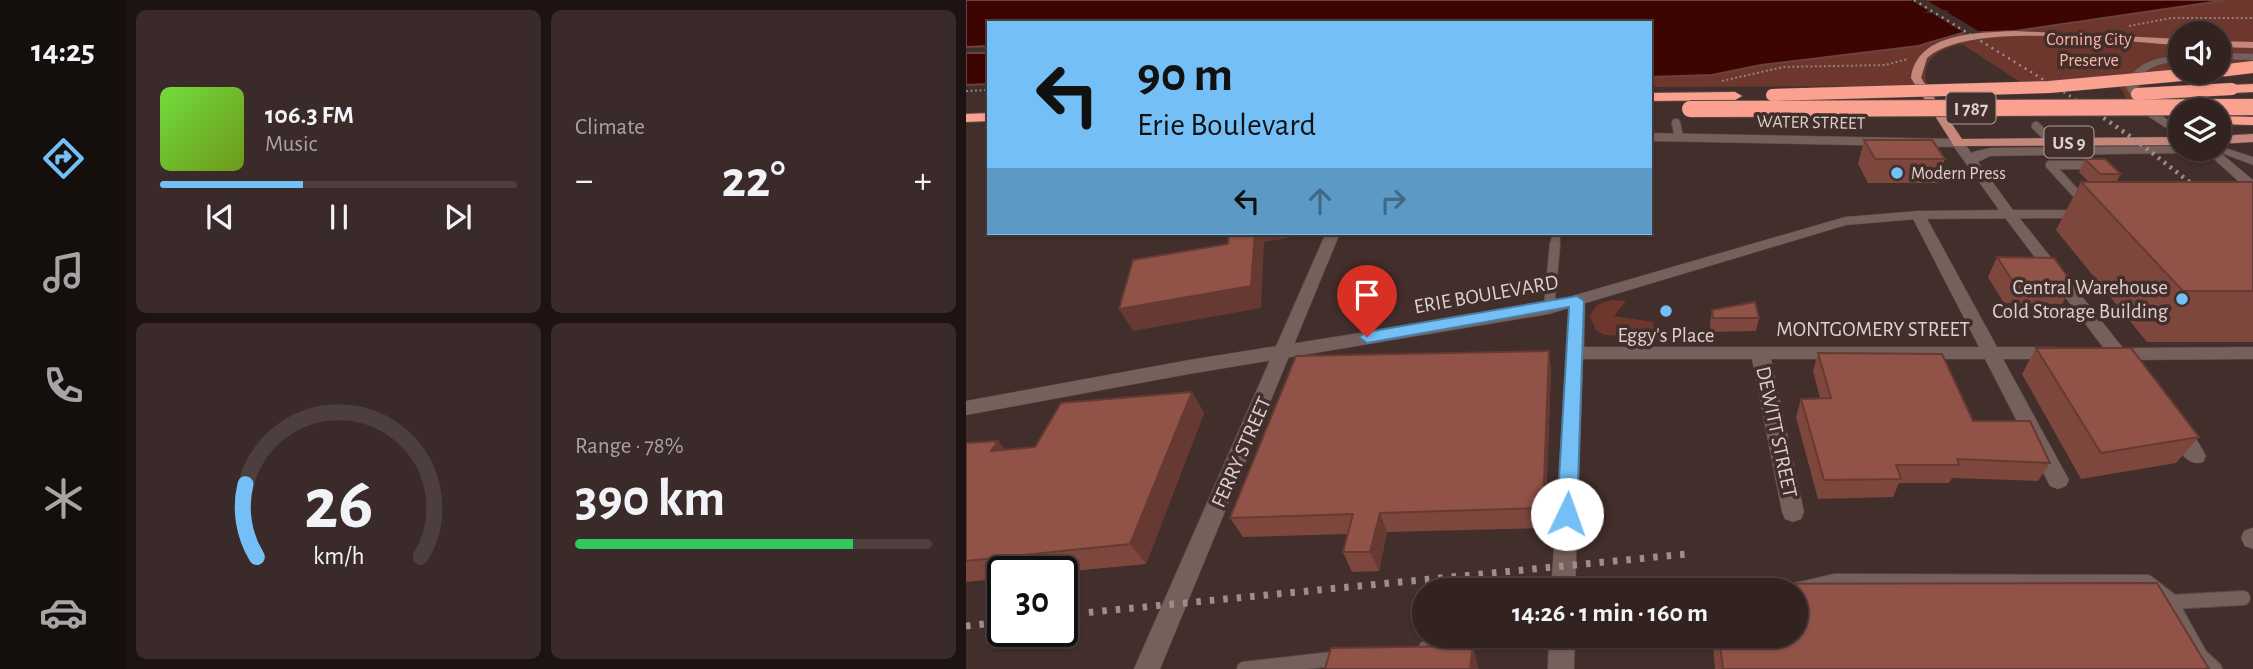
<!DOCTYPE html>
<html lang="en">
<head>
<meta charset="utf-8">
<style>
  :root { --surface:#322220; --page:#3a2a29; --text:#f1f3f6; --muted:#a8a4a5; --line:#4d3f3e; --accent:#74c0f6 }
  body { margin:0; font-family:"Alegreya Sans",sans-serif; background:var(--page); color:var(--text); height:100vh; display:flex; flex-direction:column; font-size:26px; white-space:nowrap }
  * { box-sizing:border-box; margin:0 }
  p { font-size:23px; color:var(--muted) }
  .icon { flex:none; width:38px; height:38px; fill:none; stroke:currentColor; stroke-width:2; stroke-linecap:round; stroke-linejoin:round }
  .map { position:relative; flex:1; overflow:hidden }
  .sheet { display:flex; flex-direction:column; gap:10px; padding:10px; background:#1c1312; width:840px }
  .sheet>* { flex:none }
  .hud { position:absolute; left:21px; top:21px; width:665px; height:214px; border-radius:0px; box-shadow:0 2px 5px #0004,0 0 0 2px var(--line); background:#74c0f6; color:#111; overflow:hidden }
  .tools { position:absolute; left:1202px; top:21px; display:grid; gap:14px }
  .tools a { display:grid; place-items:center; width:63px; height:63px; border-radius:50%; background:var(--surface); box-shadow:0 2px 5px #0004,0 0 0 2px var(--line); font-size:35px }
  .speed { position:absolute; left:21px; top:556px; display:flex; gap:14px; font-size:35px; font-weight:700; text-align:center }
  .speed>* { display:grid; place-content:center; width:91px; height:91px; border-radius:50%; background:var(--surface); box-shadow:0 2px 5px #0004,0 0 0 2px var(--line); line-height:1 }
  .speed .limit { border:4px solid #111; border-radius:10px; background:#fff; color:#111 }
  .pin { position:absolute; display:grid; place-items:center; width:60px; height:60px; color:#fff; margin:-72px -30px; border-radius:50% 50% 50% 0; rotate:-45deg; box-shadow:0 0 7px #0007 }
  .pin .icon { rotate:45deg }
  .me { position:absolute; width:77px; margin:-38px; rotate:3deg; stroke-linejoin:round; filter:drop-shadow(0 0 5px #0008) }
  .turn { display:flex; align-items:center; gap:24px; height:147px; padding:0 35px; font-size:32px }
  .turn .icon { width:91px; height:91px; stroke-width:2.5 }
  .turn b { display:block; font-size:49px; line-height:60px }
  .lanes { display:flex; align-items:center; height:66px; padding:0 35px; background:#0003; justify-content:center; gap:35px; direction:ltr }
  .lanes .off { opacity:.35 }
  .big { font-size:52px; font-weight:700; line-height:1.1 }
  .sheet .card { flex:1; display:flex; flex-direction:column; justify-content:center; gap:10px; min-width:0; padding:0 24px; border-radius:10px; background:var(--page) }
  .sheet .dial { align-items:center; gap:0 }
  .dial svg { height:182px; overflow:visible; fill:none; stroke:var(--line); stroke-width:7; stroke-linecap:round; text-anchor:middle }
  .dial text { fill:var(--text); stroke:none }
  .song { display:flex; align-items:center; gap:21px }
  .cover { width:84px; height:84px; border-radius:10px; background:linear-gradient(135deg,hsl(100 70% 55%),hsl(80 70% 35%)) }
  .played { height:7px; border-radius:4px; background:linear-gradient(90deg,var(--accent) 40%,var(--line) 40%) }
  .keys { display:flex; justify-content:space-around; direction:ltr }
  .heat { display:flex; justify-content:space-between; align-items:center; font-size:38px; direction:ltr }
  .charge { height:10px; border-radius:5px; background:linear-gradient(90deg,#34c759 78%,var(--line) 0) }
  .sheet .tiles { flex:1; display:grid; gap:10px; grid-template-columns:repeat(2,1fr) }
  .trip { position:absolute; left:446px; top:578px; width:396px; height:70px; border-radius:35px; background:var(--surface); box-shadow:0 2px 5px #0004,0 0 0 2px var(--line); font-weight:700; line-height:70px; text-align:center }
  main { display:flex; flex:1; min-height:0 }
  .menu { display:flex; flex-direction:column; width:126px; justify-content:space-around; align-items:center; background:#140e0d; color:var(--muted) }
  .menu .icon { width:49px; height:49px }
  .menu .on { color:var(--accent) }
  .menu b { font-size:32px; color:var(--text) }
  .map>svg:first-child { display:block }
  .green { fill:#6d372e }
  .water { fill:#3c0501; stroke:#6c423e; stroke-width:2 }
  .pier { fill:#422e2b }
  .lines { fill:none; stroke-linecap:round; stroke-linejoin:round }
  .lane-far2-casing { stroke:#5b4a47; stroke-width:10 }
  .lane-far1-casing { stroke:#5b4a47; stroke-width:12 }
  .lane-casing { stroke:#5b4a47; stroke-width:16 }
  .street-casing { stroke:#5b4a47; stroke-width:1 }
  .secondary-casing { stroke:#5b4a47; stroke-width:1 }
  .primary-casing { stroke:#5b4a47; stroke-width:1 }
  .highway-casing { stroke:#5b4a47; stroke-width:2 }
  .path { stroke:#91807d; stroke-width:2; stroke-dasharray:2 2.5; stroke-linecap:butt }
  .lane-far2 { stroke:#76605c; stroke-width:8 }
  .lane-far1 { stroke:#76605c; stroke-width:10 }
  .lane { stroke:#76605c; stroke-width:14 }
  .street { fill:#76605c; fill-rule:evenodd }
  .secondary { fill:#76605c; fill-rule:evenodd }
  .primary { fill:#c6877b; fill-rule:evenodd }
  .highway { fill:#fba190; fill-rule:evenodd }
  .rail-far2 { stroke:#9e8e8b; stroke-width:2.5; stroke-dasharray:2 4.5; stroke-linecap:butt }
  .rail-far1 { stroke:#9e8e8b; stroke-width:4.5; stroke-dasharray:2.5 5; stroke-linecap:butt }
  .rail { stroke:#9e8e8b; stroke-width:7; stroke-dasharray:4.5 9; stroke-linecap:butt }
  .highway-bridge-far1-casing { stroke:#5b4a47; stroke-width:13; stroke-linecap:butt }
  .highway-bridge-casing { stroke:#5b4a47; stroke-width:18; stroke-linecap:butt }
  .highway-bridge-far1 { stroke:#fba190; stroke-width:12 }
  .highway-bridge { stroke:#fba190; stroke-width:16 }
  .wall { fill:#7d473e }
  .shaded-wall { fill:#663a32 }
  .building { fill:#915348; stroke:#663a32; stroke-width:2 }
  .route { fill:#74c0f6; stroke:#4b7da0; stroke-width:2 }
  .poi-dot { fill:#74c0f6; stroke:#422e2b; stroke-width:2.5 }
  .labels { text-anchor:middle; stroke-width:7; stroke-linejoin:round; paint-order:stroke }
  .far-park-label { font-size:18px; fill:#feb2a3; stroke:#422e2b }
  .far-street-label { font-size:18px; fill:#ddd0cd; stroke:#422e2b }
  .far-poi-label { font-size:18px; fill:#ddd0cd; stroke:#422e2b; text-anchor:start }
  .shield { fill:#422e2b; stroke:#ae9f9c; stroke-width:2 }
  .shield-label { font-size:19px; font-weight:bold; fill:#ddd0cd }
  .poi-label { font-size:21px; fill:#ddd0cd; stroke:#422e2b; text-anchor:end }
  .street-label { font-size:21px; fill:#ddd0cd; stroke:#422e2b }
</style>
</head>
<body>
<main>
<nav class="menu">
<b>14:25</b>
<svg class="icon on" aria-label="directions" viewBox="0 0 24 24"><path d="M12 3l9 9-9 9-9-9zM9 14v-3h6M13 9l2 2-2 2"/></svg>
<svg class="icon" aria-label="music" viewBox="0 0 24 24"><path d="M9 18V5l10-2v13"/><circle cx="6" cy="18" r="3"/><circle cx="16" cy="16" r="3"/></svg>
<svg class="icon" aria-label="phone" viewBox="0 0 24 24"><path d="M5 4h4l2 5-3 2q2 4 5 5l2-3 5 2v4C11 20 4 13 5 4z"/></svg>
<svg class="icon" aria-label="climate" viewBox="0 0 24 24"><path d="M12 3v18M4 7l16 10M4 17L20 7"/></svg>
<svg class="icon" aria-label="car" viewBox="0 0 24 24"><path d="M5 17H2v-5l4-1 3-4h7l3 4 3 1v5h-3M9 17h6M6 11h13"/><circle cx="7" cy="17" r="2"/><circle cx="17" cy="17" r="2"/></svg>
</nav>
<section class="sheet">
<div class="tiles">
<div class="card">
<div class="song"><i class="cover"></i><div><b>106.3 FM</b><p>Music</p></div></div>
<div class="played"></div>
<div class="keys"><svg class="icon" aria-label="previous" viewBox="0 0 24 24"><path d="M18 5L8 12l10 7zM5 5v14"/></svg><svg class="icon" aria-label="pause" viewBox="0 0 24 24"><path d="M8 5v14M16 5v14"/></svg><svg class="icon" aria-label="next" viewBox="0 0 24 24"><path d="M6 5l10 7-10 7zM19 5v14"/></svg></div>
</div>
<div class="card"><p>Climate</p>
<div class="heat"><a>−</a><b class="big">22°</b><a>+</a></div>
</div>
<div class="card dial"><svg viewBox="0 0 100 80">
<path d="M14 69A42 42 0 1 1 86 69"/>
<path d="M14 69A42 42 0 0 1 9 37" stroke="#74c0f6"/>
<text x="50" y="56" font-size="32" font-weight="700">26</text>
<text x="50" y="72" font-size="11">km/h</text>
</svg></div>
<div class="card"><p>Range · 78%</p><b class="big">390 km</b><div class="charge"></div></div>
</div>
</section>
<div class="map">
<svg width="1287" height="669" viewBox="0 0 1287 669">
  <rect width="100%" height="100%" fill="#422e2b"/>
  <!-- green -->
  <path class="green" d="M 1261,0 L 1287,0 L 1287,64 L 1253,67 L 1253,33 L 1214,33 L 1214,72 L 1181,77 L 1173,91 L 1189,112 L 1214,126 L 1214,136 L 1173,111 L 1161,100 L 1150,78 L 1057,84 L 996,44 C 974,48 953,60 961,86 L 684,87 L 684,77 L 746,75 L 795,65 L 952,46 L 996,33 L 1049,31 Z
    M 647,300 L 660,301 L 648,316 L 687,322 L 688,337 L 638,335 L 630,330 L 624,317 C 628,305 635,302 647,300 Z"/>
  <!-- water -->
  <path class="water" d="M 0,0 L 1261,0 L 1049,31 L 996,33 L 952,46 L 795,65 L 746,75 L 684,77 L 684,23 L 23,23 L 23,46 L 0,47 Z
    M 0,53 L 23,53 L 23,84 L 0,85 Z"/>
  <!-- pier -->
  <path class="pier" d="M 945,0 L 960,0 L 977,10 L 984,11 L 981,12 L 1019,35 L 1003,36 L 966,13 L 957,13 L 963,11 Z"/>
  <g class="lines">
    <defs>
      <path id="lane-far2" d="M 710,123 L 713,137
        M 1070,126 L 1086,142
        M 1084,165 L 1131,165
        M 1084,165 L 1118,202
        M 589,246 L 590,233"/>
      <path id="lane-far1" d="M 583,308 L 589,244"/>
      <path id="lane" d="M 830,590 L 869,581 L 1181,582 L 1203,599 L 1234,655 L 1249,669
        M 1205,602 L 1277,598
        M 460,648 L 569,635
        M 278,669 L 375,658"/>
      <path id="street" d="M 1253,53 L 1287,54 L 1287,60 L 1253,59 Z
        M 1214,55 L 1214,61 C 1196,63 1176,66 1172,87 L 1183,107 L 1214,128 L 1214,137 L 1174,111 L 1160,87 C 1167,62 1191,58 1214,55 Z
        M 1214,146 L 1220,150 L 1218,153 L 1024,156 L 1006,165 L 1000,161 L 1007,152 L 1024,148 Z
        M 1253,146 L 1287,157 L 1287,165 L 1245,149 L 1253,149 Z
        M 1043,210 L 1048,211 L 1157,348 L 1287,347 L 1287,359 L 1166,360 L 1157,366 L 1140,358 L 1137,354 L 1139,350 L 1036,214 Z
        M 952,211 L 959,215 L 1031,347 L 1090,347 L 1099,353 L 1090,359 L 1037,359 L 1103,480 L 1100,486 L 1092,489 L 1084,486 L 1019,359 L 805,359 L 838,512 L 835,519 L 827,522 L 819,519 L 816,512 L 786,359 L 617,359 L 609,590 L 585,590 L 605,297 L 617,297 L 619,301 L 618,347 L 1013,347 L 945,215 Z
        M 360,233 L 374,233 L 194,669 L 168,669 Z
        M 1210,422 C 1223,426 1234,444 1240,456 L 1237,462 C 1220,468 1207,444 1200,430 L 1203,424 Z
        M 1286,528 L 1287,528 L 1287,549 L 1279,546 L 1275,538 L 1278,531 Z
        M 583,635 L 609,635 L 608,669 L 582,669 Z"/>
      <path id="secondary" d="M 684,133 L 992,139 L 996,140 L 1047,210 L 1123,210 L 1130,214 L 1123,218 L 952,219 L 880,225 L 583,314 L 223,374 L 0,415 L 0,401 L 223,360 L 582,303 L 879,217 L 952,211 L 1033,210 L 988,147 L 684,141 Z
        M 1237,149 L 1250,149 L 1287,180 L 1287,191 L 1282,190 Z"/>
      <path id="primary" d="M 1048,31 L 1214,39 L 1214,45 C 1155,43 1006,19 961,58 L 955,78 L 996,139 L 1214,137 L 1214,145 L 988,146 L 945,78 C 951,32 1012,33 1048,31 Z
        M 1253,41 L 1287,42 L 1287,48 L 1253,47 Z
        M 1287,134 L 1287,142 L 1253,144 L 1253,136 Z"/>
      <path id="highway" d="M 1287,84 L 1287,92 L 1266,93 L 1259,89 L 1266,85 Z
        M 684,93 L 769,92 L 776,96 L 769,100 L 684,101 Z
        M 23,113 L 23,121 L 0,122 L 0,114 Z
        M 1253,116 L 1287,117 L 1287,125 L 1253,124 Z"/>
    </defs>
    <!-- lane-far2 casing -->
    <use href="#lane-far2" class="lane-far2-casing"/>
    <!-- lane-far1 casing -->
    <use href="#lane-far1" class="lane-far1-casing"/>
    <!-- lane casing -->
    <use href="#lane" class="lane-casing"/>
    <!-- street casing -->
    <use href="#street" class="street-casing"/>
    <!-- secondary casing -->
    <use href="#secondary" class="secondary-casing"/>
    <!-- primary casing -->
    <use href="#primary" class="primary-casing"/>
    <!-- highway casing -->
    <use href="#highway" class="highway-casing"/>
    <!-- path -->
    <path class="path" d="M 1163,26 L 1205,18 L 1287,18
      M 756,81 L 817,67 L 919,65 L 942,59
      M 0,91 L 23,90"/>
    <!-- lane-far2 -->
    <use href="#lane-far2" class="lane-far2"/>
    <!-- lane-far1 -->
    <use href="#lane-far1" class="lane-far1"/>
    <!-- lane -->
    <use href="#lane" class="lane"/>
    <!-- street -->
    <use href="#street" class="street"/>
    <!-- secondary -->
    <use href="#secondary" class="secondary"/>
    <!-- primary -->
    <use href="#primary" class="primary"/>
    <!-- highway -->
    <use href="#highway" class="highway"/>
    <!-- rail-far2 -->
    <path class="rail-far2" d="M 948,0 L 1122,107"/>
    <!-- rail-far1 -->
    <path class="rail-far1" d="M 1119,105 L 1171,141 L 1240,195"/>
    <!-- rail -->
    <path class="rail" d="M 96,615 L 721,554
      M 0,626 L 37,622"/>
    <defs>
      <path id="highway-bridge-far1" d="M 1253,71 L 1287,67
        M 1171,94 L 1266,89
        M 806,95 L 1083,87 L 1249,72"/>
      <path id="highway-bridge" d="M 724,109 L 1287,107"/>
    </defs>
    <!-- highway-bridge-far1 casing -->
    <use href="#highway-bridge-far1" class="highway-bridge-far1-casing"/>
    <!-- highway-bridge casing -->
    <use href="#highway-bridge" class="highway-bridge-casing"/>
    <!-- highway-bridge-far1 -->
    <use href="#highway-bridge-far1" class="highway-bridge-far1"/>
    <!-- highway-bridge -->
    <use href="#highway-bridge" class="highway-bridge"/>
  </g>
  <!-- wall -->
  <path class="wall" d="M 898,140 L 979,159 L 971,183 L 902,183 L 892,164 Z
    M 1119,159 L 1155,174 L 1150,182 L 1287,182 L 1287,342 L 1181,342 L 1090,230 L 1115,182 L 1123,182 L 1113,172 Z
    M 1031,257 L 1107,284 L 1096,304 L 1038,303 L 1022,277 Z
    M 746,310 L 793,318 L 790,331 L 745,332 L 744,324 Z
    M 1070,348 L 1233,437 L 1210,463 L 1115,479 L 1056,374 Z
    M 583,351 L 585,371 L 579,528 L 421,532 L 413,571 L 386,572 L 377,552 L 382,534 L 277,537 L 264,518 Z
    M 852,353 L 1007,421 L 1084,463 L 1072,481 L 986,478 L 983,483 L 933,483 L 927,497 L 852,499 L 830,417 L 835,399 L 854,398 L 847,371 Z
    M 226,392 L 238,413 L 180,564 L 96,572 L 37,572 L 37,578 L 0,582 L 0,443 L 40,450 L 69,447 Z
    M 1191,583 L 1243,669 L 749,669 L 746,635 L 830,635 L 830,590 L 746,590 L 747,584 Z"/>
  <!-- shaded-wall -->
  <path class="shaded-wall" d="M 289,233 L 323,233 L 323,238 L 298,242 L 295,308 L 167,331 L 153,309 Z
    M 583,351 L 585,371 L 579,528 L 577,508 Z
    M 226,392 L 238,413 L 180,564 L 164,544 Z
    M 32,441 L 50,461 L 25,451 Z
    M 414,513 L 421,532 L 413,571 L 404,552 Z
    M 507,646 L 513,669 L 504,669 Z"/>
  <!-- building -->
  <path class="building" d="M 898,140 L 966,140 L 979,159 L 909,159 Z
    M 1119,159 L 1139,159 L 1155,174 L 1134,174 Z
    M 1115,182 L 1287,182 L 1287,291 L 1217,291 Z
    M 263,233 L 289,233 L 285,286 L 153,309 L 167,260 L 262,244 Z
    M 1031,257 L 1088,258 L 1107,284 L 1048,283 Z
    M 789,302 L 793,318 L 747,318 L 746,310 Z
    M 1070,348 L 1165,348 L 1233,437 L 1135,453 Z
    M 583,351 L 577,508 L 414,513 L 404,552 L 377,552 L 387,514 L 264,518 L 330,356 Z
    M 852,353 L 976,354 L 1007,421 L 1064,421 L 1084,463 L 991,459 L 993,465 L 930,465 L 935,479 L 858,480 L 835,399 L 865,398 Z
    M 226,392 L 164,544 L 0,561 L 0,443 L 32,441 L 25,451 L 69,447 L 95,403 Z
    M 1191,583 L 1243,669 L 757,669 L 753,635 L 830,635 L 830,590 L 748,590 L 747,584 Z
    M 507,646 L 504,669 L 359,669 L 365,648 Z"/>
  <!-- route -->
  <path class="route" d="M 611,296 L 618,301 L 611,514 L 608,520 L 601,523 L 594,520 L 591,514 L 603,307 L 401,343 L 393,337 L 401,332 Z"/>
  <!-- markers -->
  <g class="poi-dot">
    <circle cx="931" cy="173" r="7"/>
    <circle cx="1216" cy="299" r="7"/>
    <circle cx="700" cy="311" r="7"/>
  </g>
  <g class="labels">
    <!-- far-park labels -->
    <g class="far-park-label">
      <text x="1123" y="45">Corning City<tspan x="1123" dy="21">Preserve</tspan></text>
    </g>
    <!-- far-street labels -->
    <g class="far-street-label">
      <text transform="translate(845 122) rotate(1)" y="6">WATER STREET</text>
    </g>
    <!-- far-poi labels -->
    <g class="far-poi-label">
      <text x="945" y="179">Modern Press</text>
    </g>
    <!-- shield labels -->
    <g class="shield">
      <rect x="980.5" y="92.5" width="49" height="31" rx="5"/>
      <rect x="1078.5" y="126.5" width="49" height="31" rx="5"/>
    </g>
    <g class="shield-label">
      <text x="1005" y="115">I 787</text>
      <text x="1103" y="149">US 9</text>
    </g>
    <!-- poi labels -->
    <g class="poi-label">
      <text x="1202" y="294">Central Warehouse<tspan x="1202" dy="24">Cold Storage Building</tspan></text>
      <text x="700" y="342" text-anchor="middle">Eggy's Place</text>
    </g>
    <!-- street labels -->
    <g class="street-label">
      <text transform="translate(520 294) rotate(-10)" y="7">ERIE BOULEVARD</text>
      <text x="907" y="336">MONTGOMERY STREET</text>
      <text transform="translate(811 432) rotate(78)" y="7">DEWITT STREET</text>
      <text transform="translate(275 452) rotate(-66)" y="7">FERRY STREET</text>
    </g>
  </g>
</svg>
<div class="tools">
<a><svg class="icon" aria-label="sound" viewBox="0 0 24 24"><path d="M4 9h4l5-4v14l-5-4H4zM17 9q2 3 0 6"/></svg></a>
<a><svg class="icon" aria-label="layers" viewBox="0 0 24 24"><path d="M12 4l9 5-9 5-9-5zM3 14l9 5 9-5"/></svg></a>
</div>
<div class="speed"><div class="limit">30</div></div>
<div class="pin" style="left:401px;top:337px;background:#d93025"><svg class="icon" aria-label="arrive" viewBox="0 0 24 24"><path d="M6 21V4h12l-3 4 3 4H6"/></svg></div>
<svg class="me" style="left:601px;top:514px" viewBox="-20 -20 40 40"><circle r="19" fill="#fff"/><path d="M0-13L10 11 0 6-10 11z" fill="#74c0f6"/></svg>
<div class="trip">14:26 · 1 min · 160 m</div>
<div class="hud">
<div class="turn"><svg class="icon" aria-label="left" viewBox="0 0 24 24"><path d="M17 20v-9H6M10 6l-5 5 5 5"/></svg><div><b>90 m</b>Erie Boulevard</div></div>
<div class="lanes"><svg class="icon" aria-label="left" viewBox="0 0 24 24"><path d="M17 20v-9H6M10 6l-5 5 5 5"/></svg><svg class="icon off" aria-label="ahead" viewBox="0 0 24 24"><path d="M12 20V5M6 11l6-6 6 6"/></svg><svg class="icon off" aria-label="right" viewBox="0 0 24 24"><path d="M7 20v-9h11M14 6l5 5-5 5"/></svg></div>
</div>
</div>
</main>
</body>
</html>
